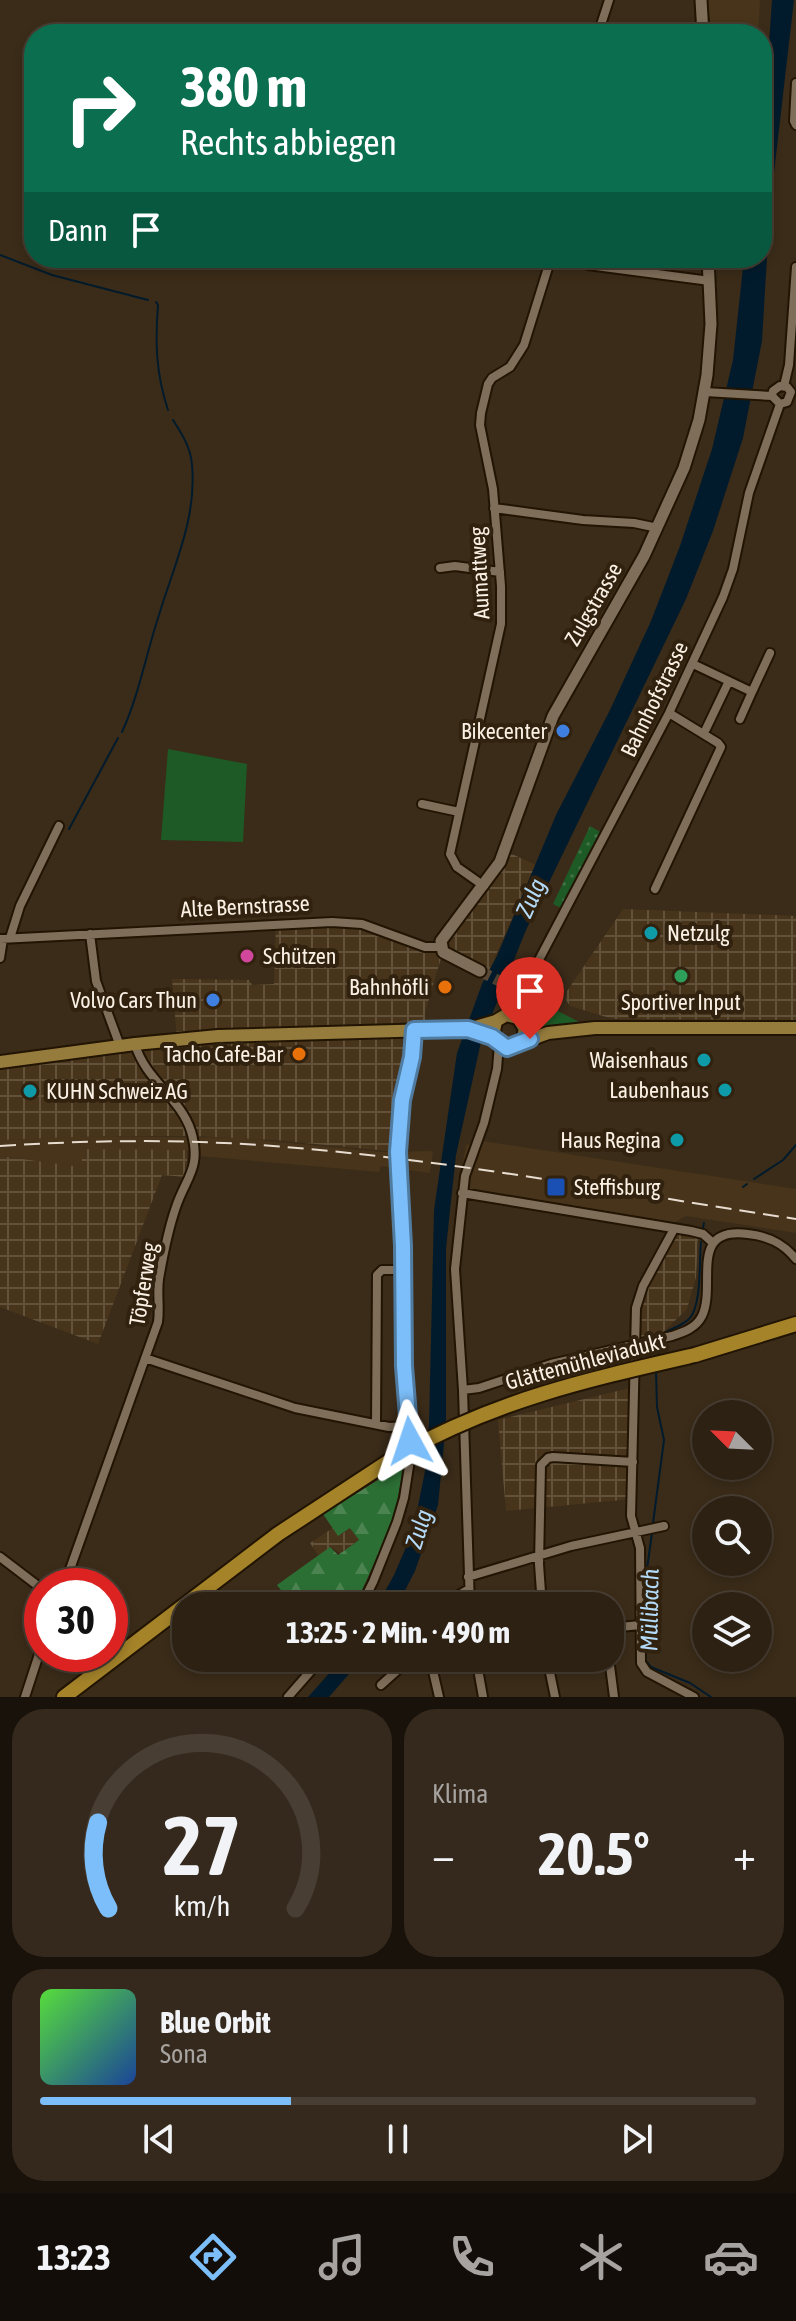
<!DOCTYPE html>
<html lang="de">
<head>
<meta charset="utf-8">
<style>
  :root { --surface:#2c2113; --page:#34291c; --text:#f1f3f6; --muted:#a6a3a0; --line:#483e33; --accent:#7cbef9 }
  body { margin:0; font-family:"Asap Condensed",sans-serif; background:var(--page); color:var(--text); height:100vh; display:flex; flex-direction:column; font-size:30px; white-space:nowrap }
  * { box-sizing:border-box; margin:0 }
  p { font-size:26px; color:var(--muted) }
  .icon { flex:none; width:44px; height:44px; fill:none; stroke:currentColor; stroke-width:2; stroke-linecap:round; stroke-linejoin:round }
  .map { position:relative; height:1697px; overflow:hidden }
  .details { display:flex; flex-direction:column; gap:12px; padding:12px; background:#18120a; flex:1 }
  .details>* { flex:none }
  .banner { position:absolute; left:24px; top:24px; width:748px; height:244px; border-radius:32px; box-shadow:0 4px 12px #0003,0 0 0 2px var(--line); background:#0b6e4f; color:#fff; overflow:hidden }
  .needle { width:52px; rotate:294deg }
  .controls { position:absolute; left:692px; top:1400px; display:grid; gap:16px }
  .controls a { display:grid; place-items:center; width:80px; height:80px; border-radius:50%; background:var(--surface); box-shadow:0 4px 12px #0003,0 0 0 2px var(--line); font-size:40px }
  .speed { position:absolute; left:24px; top:1568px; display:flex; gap:16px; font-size:40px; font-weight:700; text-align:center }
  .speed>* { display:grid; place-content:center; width:104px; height:104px; border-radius:50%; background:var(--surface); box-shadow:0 4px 12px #0003,0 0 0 2px var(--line); line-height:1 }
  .speed .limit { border:12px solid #d22; background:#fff; color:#111 }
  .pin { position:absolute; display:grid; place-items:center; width:68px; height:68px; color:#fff; margin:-82px -34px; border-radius:50% 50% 50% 0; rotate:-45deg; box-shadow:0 0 8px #0007 }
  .pin .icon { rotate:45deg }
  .me { position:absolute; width:88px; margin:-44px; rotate:355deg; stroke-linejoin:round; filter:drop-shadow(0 0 6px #0008) }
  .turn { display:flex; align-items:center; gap:28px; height:168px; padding:0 24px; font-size:36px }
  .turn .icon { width:104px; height:104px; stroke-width:2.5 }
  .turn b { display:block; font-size:56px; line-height:68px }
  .then { display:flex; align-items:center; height:76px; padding:0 24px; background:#0003; gap:16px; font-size:30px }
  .big { font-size:60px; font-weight:700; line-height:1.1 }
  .details .card { flex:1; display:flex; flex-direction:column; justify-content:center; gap:12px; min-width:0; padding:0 28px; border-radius:32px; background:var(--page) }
  .details .dial { align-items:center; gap:0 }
  .dial svg { height:208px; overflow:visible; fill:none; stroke:var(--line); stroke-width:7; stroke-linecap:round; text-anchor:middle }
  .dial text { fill:var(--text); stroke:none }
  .song { display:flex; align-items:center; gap:24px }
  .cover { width:96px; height:96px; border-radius:12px; background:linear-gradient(135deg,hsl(110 70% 55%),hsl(220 70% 35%)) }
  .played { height:8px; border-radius:4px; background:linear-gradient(90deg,var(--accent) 35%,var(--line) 35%) }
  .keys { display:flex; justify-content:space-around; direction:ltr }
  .heat { display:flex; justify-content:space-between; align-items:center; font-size:44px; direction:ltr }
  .details .tiles { flex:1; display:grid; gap:12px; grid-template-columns:1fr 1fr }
  .card:last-child { grid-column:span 2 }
  .trip { position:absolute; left:172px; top:1592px; width:452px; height:80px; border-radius:32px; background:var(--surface); box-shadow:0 4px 12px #0003,0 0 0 2px var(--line); font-weight:700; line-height:80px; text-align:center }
  .tabs { display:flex; height:128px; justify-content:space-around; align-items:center; background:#120d08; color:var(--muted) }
  .tabs .icon { width:56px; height:56px }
  .tabs .active { color:var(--accent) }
  .tabs b { font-size:36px; color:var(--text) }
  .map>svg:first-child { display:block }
  .built { fill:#47341a }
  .industrial { fill:url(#industrial-grid) }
  .grass { fill:url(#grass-tufts) }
  .forest { fill:url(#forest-firs) }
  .park { fill:url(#park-dots) }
  .garden { fill:#1e5a26 }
  .water { fill:#021b2c }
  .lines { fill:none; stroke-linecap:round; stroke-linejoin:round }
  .stream { stroke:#021b2c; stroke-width:2 }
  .secondary-tunnel { stroke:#584937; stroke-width:11; stroke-dasharray:11 5.5; stroke-linecap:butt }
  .street-casing { stroke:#221403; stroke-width:12 }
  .secondary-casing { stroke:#221403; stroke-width:15 }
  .primary-casing { stroke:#221403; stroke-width:16 }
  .highway-casing { stroke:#221403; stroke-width:18 }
  .street { stroke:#7f6e59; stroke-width:8 }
  .secondary { stroke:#7f6e59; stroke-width:11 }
  .primary { stroke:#957b3c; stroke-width:12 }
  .highway { stroke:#a48329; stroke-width:14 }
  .rail { stroke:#e7dccf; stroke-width:2; stroke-dasharray:16 8; stroke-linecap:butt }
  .highway-bridge-casing { stroke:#221403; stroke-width:18; stroke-linecap:butt }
  .highway-bridge { stroke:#a48329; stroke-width:14 }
  .route-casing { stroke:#517ca2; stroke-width:20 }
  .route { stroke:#7cbef9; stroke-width:14 }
  .shop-dot { fill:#3f7fe0; stroke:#31220f; stroke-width:3 }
  .culture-dot { fill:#0f9aa8; stroke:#31220f; stroke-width:3 }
  .hotel-dot { fill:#d1479c; stroke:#31220f; stroke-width:3 }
  .leisure-dot { fill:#2e9e5b; stroke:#31220f; stroke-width:3 }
  .food-dot { fill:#e8710a; stroke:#31220f; stroke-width:3 }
  .transit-dot { fill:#1a4fb4; stroke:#31220f; stroke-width:3 }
  .labels { text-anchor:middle; stroke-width:8; stroke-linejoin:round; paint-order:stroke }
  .street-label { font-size:22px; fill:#faf0e4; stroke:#31220f }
  .poi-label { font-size:22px; fill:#faf0e4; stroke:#31220f; text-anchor:end }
  .water-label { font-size:24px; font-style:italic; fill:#b3daf7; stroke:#31220f }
</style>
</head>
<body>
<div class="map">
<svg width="796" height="1697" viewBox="0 0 796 1697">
  <defs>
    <pattern id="industrial-grid" width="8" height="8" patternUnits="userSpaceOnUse" patternTransform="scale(2)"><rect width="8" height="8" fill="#47341a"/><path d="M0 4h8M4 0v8" fill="none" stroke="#62523b"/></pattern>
    <pattern id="grass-tufts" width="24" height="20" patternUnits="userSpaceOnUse" patternTransform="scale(2)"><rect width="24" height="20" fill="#1e5a26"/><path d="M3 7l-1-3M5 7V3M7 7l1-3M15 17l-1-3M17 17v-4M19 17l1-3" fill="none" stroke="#407245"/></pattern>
    <pattern id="forest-firs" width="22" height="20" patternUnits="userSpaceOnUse" patternTransform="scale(2)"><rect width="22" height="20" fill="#2c6f34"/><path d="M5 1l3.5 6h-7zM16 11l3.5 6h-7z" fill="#4c8451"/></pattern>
    <pattern id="park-dots" width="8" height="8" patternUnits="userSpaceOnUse" patternTransform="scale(2)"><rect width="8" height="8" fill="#1e5a26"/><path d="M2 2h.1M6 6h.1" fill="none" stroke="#407245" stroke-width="1.8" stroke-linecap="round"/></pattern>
  </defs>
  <rect width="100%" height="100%" fill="#3b2c19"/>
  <!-- built -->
  <path class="built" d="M 708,0 L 760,0 L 758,34 L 711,34 Z
    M 102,1136 L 241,1138 L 381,1152 L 433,1151 L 430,1173 L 381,1166 L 379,1172 L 199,1156 L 187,1150 L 82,1150 L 83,1167 L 0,1156 L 0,1140 Z
    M 483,1141 L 796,1189 L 796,1233 L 686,1216 L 667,1227 L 467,1198 L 460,1178 L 466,1145 Z"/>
  <!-- industrial -->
  <path class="industrial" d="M 505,851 L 536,865 L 487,975 L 442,955 L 425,1012 L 425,1030 L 414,1030 L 398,1152 L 274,1140 L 192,1136 L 102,1136 L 0,1140 L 0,1062 L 177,1039 L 172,979 L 250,980 L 252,985 L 274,984 L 276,924 L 351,923 L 440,947 Z
    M 623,909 L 796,916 L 796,1020 L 613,1019 L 570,1006 L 566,1000 L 567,991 Z
    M 82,1149 L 187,1150 L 187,1177 L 162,1175 L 98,1344 L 0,1307 L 0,1156 L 82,1167 Z
    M 678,1231 L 698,1239 L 696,1277 L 687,1309 L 660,1335 L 638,1337 L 638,1311 L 642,1295 Z
    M 634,1387 L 632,1499 L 506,1511 L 498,1420 Z
    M 336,1526 L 342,1534 L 351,1528 L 359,1540 L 340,1553 L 331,1547 L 318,1555 L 310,1543 Z"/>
  <!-- grass -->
  <path class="grass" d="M 531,997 L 581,1023 L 581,1024 C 562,1027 535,1035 526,1016 Z"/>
  <!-- forest -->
  <path class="forest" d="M 404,1464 L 394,1519 L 355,1606 L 293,1606 L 277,1585 L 330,1547 L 338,1555 L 359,1540 L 350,1528 L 338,1536 L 323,1514 Z"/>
  <!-- park -->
  <path class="park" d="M 590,826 L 602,833 L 563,909 L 553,904 Z"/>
  <!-- garden -->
  <path class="garden" d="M 168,749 L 247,764 L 243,842 L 161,840 Z"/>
  <!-- water -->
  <path class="water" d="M 772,0 L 794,0 L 770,207 L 762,341 L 743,438 L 713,531 L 686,599 L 526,930 L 481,1042 L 456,1155 L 450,1210 L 446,1249 L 446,1423 L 438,1505 L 415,1571 L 398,1604 L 377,1606 L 394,1575 L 413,1531 L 425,1471 L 429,1424 L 434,1210 L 457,1053 L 482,984 L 497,956 L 556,815 L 610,710 L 651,621 L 680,546 L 712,449 L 733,360 L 744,258 L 762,258 L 762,90 L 768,59 Z
    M 343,1658 L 363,1658 L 329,1697 L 308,1697 Z"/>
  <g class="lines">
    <!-- stream -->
    <path class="stream" d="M 0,255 L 52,275 L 148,300
      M 156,302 L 158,305 C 155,343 156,374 168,410
      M 122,732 C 139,695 146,654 159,615 C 174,565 197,518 192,465 C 191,448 182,434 173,420
      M 69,829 L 118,738
      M 754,1179 L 783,1160 L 796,1145
      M 743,1187 L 747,1184
      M 703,1228 L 704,1223
      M 666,1332 C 673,1328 683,1325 689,1319 C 702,1306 699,1261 701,1242
      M 658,1357 L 661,1343
      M 653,1523 L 664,1440 L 657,1407 L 656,1371
      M 652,1533 L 646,1576 L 646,1661 L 651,1667 L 690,1683 L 711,1697"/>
    <!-- secondary-tunnel -->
    <path class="secondary-tunnel" d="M 480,971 L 511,987"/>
    <defs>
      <path id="street" d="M 598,34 L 609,0
        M 796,83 L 794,121 L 796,125
        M 588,265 L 710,281
        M 784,386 L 789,365 L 796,267
        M 705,392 L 772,396 L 780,404 L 787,402 L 791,392 L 787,387 L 780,386 L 773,391 L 772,396
        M 494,508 L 583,520 L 634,523 L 658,528
        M 440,568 L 455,566 L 500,572
        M 693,664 L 752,692 L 740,719
        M 752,692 L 770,653
        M 706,729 L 729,681
        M 422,804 L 459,812
        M 484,886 L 457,867 L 450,854 L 501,624 L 501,586 L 493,489 L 480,425 L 481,413 L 488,384 L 492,378 L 510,367 L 524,345 L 551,258
        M 655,889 L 721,747 L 718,743 L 669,713
        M 90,934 L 96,981 L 120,1046
        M 10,938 L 20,906 L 59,826
        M 0,939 L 332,922 L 362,924 L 425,947 L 440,947
        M 0,958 L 3,939
        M 521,994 L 669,713 L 723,597 L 733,569 L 749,493 L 780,404
        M 462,1193 L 691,1231 L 703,1234 L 713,1243
        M 674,1229 L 643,1286 L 636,1308 L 631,1516 L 640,1548 L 641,1663 L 647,1672 L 694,1697
        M 145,1358 L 295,1408 L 389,1427 L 409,1426
        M 463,1390 L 479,1388 L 551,1364 L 672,1336 C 684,1332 696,1328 702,1316 C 717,1285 687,1226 748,1234 C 768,1236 783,1243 796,1259
        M 376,1424 L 377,1275 L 382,1270 L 403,1270
        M 0,1557 L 42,1589
        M 468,1577 L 571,1546 L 664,1526
        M 64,1586 L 158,1322 C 160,1308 157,1294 159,1279 C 163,1256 168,1230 176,1207 C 186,1177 202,1168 191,1131 C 180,1097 145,1080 135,1044
        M 361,1606 L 373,1582 L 397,1522 L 404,1498 L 410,1460 L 404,1366 L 403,1246 L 398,1159 L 400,1120 L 412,1057 L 414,1030
        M 450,1606 L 459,1595 L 469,1589
        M 470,1606 L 463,1390 L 455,1269 L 465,1176 L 484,1123 L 497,1069 L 499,1044
        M 542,1606 L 539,1564 L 541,1465 L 548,1458 L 553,1457 L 633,1462
        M 610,1628 L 640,1625
        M 430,1658 L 439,1697
        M 476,1658 L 483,1697
        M 547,1658 L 555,1697
        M 609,1658 L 614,1697
        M 381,1685 L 411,1658
        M 25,1697 L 42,1645
        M 288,1697 L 322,1658"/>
      <path id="secondary" d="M 701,0 L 703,34
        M 480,971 L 443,952 L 441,941 L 500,862 L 553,716 L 644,556 L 684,468 L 699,420 L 707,375 L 711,324 L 708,258
        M 511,987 L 521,994
        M 521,1020 L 521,994"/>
      <path id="primary" d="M 522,1041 L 525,1029 L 518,1018 L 506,1015 L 496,1021 L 493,1036 L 499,1044 L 507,1048 L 548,1033 L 595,1028 L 796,1028
        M 0,1062 L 135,1044 L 218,1036 L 468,1029 L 496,1021"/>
      <path id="highway" d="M 695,1355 L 796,1324
        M 64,1697 L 278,1534 L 400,1454"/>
    </defs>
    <!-- street casing -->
    <use href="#street" class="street-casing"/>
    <!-- secondary casing -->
    <use href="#secondary" class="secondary-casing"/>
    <!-- primary casing -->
    <use href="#primary" class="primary-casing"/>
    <!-- highway casing -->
    <use href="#highway" class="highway-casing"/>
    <!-- street -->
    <use href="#street" class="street"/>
    <!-- secondary -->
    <use href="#secondary" class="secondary"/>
    <!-- primary -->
    <use href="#primary" class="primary"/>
    <!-- highway -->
    <use href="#highway" class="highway"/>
    <!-- rail -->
    <path class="rail" d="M 0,1146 C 91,1140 182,1139 273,1146 C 447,1159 623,1193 796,1219"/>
    <defs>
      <path id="highway-bridge" d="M 400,1454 C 500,1399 586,1380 695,1355"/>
    </defs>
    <!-- highway-bridge casing -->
    <use href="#highway-bridge" class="highway-bridge-casing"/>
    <!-- highway-bridge -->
    <use href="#highway-bridge" class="highway-bridge"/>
  </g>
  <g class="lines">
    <defs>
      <path id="route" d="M 410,1441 L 404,1366 L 403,1246 L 398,1152 L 402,1100 L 412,1057 L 414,1030 L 468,1029 L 492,1037 L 507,1048 L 530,1039"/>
    </defs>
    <!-- route casing -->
    <use href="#route" class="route-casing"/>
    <!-- route -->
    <use href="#route" class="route"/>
  </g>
  <!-- markers -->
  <g class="shop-dot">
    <circle cx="563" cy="731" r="8"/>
    <circle cx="213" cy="1000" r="8"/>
  </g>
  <g class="culture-dot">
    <circle cx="651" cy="933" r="8"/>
    <circle cx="704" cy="1060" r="8"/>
    <circle cx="725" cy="1090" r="8"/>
    <circle cx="30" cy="1091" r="8"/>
    <circle cx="677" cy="1140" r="8"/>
  </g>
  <circle class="hotel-dot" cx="247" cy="956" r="8"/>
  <circle class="leisure-dot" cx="681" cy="976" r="8"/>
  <g class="food-dot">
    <circle cx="445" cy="987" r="8"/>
    <circle cx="299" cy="1054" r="8"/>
  </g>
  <rect class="transit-dot" x="546" y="1177" width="20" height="20" rx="4"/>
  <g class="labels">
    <!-- street labels -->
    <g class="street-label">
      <text transform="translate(479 573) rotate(-93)" y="8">Aumattweg</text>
      <text transform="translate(593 604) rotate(-60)" y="8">Zulgstrasse</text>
      <text transform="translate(654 699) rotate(-64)" y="8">Bahnhofstrasse</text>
      <text transform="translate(245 906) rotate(-3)" y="8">Alte Bernstrasse</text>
      <text transform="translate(143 1284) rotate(-81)" y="8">Töpferweg</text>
      <text transform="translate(585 1361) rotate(-15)" y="8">Glättemühleviadukt</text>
    </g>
    <!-- poi labels -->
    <g class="poi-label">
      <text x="547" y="739">Bikecenter</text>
      <text x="667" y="941" text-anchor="start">Netzulg</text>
      <text x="263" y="964" text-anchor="start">Schützen</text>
      <text x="429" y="995">Bahnhöfli</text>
      <text x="197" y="1008">Volvo Cars Thun</text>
      <text x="681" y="1010" text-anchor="middle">Sportiver Input</text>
      <text x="283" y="1062">Tacho Cafe-Bar</text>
      <text x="688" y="1068">Waisenhaus</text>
      <text x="709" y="1098">Laubenhaus</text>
      <text x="46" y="1099" text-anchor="start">KUHN Schweiz AG</text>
      <text x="661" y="1148">Haus Regina</text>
      <text x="574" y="1195" text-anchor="start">Steffisburg</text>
    </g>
    <!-- water labels -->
    <g class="water-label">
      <text transform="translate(531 898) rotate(-66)" y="8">Zulg</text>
      <text transform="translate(419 1529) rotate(-73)" y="8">Zulg</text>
      <text transform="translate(650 1610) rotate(-89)" y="8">Mülibach</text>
    </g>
  </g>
</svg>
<div class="controls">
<a><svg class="needle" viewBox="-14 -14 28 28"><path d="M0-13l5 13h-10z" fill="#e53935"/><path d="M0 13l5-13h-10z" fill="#a6a3a0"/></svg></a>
<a><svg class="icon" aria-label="search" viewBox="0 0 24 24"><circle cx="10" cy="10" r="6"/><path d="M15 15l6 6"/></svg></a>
<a><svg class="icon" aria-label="layers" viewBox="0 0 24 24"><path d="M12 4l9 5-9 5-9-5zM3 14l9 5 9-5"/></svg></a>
</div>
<div class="speed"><div class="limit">30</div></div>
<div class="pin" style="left:530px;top:1039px;background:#d93025"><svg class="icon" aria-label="arrive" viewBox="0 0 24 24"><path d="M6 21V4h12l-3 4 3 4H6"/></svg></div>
<svg class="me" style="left:410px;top:1441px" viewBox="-20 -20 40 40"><path d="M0-17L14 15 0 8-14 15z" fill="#7cbef9" stroke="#fff" stroke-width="4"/></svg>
<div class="trip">13:25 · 2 Min. · 490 m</div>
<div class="banner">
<div class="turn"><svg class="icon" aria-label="right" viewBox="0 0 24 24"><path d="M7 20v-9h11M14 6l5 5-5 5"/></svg><div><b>380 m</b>Rechts abbiegen</div></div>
<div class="then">Dann<svg class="icon" aria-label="arrive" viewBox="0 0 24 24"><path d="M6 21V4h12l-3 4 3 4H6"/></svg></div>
</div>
</div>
<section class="details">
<div class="tiles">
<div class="card dial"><svg viewBox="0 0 100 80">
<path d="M14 69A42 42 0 1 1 86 69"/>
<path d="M14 69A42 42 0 0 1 10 36" stroke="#7cbef9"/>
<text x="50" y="56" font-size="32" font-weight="700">27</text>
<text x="50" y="72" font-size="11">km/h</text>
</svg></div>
<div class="card"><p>Klima</p>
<div class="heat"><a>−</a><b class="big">20.5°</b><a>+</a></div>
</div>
<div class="card">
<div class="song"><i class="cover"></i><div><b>Blue Orbit</b><p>Sona</p></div></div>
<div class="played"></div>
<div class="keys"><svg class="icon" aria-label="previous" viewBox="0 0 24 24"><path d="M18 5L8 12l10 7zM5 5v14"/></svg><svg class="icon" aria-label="pause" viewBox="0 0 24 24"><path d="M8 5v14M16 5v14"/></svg><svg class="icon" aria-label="next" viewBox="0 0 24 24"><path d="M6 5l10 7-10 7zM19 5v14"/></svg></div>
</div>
</div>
</section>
<nav class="tabs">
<b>13:23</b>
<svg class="icon active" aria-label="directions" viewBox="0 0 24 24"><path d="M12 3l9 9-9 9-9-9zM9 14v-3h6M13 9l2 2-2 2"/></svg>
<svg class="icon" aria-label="music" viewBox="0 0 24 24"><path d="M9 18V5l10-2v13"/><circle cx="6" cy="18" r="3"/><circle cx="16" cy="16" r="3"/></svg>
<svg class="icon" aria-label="phone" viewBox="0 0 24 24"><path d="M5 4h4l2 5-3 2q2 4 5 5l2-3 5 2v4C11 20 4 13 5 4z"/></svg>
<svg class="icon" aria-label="climate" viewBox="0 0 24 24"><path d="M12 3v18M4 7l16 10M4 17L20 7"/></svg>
<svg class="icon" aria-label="car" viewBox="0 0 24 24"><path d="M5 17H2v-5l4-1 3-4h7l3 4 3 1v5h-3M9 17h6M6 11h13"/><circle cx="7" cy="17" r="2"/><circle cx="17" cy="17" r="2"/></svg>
</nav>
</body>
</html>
